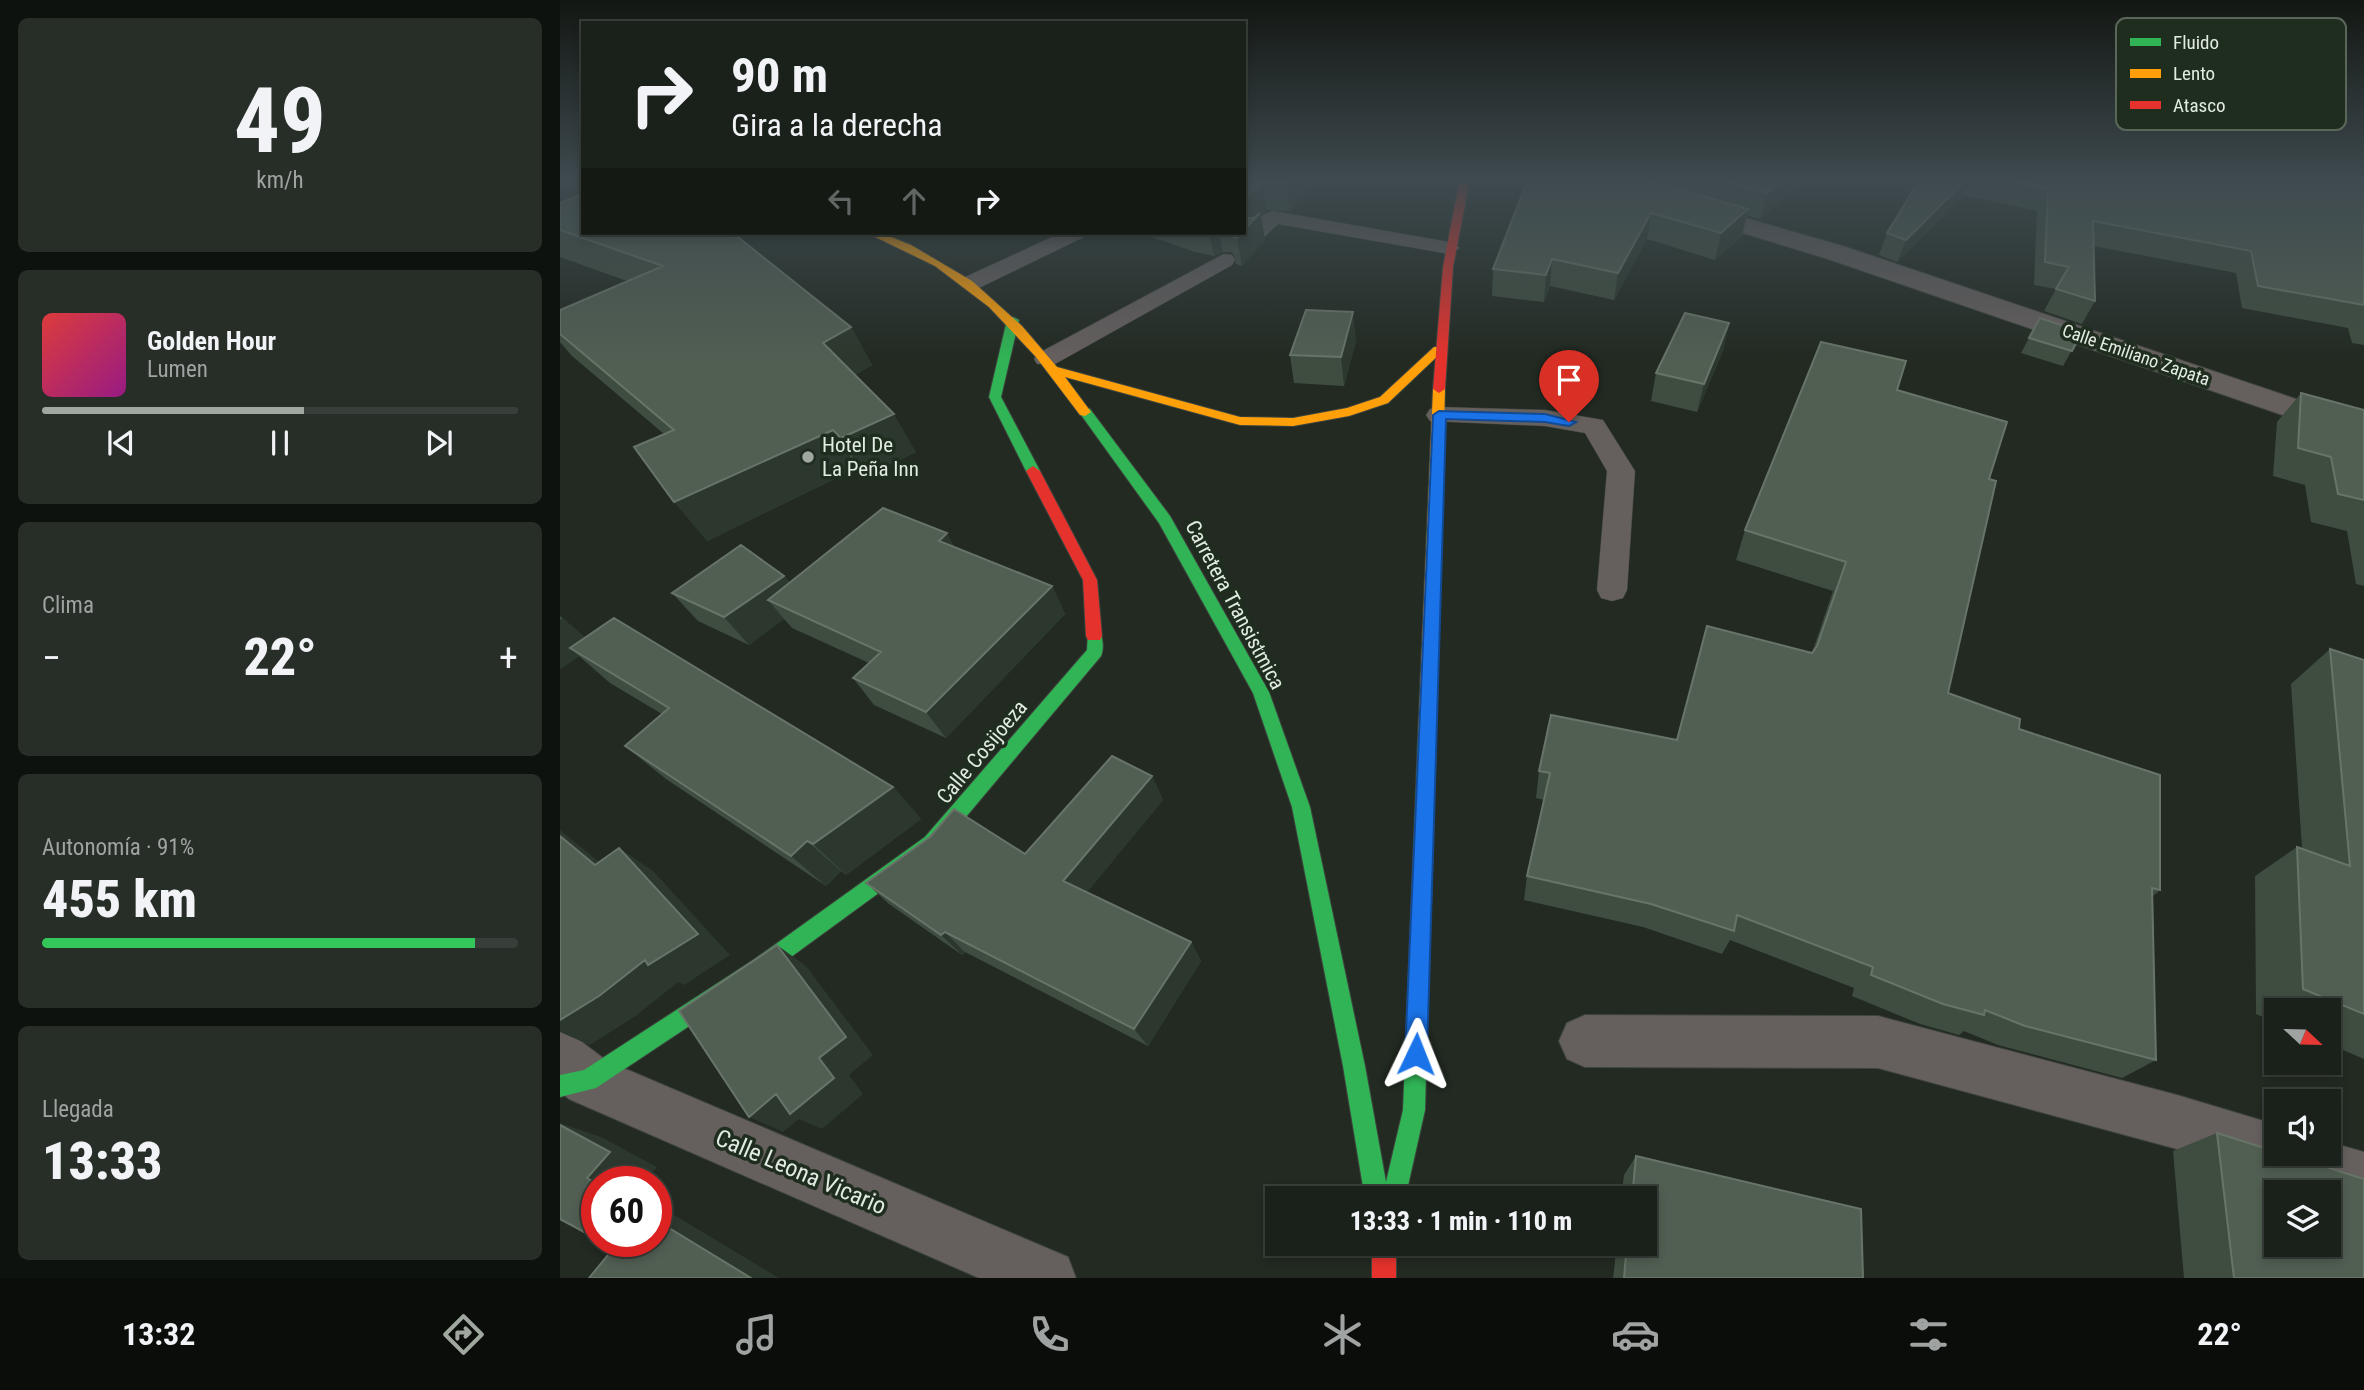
<!DOCTYPE html>
<html lang="es">
<head>
<meta charset="utf-8">
<style>
  :root { --surface:#1a201a; --page:#272d27; --text:#f1f3f6; --muted:#9fa3a2; --line:#383e39; --accent:#9fa79f }
  body { margin:0; font-family:"Roboto Condensed",sans-serif; background:var(--page); color:var(--text); height:100vh; display:flex; flex-direction:column; font-size:26px; white-space:nowrap }
  * { box-sizing:border-box; margin:0 }
  p { font-size:23px; color:var(--muted) }
  .icon { flex:none; width:38px; height:38px; fill:none; stroke:currentColor; stroke-width:2; stroke-linecap:round; stroke-linejoin:round }
  .map { position:relative; flex:1; overflow:hidden }
  .panel { display:flex; flex-direction:column; gap:18px; padding:18px; background:#0e120e; width:560px }
  .panel>* { flex:none }
  .top-card { position:absolute; left:21px; top:21px; width:665px; height:214px; border-radius:0px; box-shadow:0 4px 10px #0003,0 0 0 2px var(--line); background:#1a201a; color:var(--text); overflow:hidden }
  .needle { width:46px; rotate:112deg }
  .controls { position:absolute; left:1704px; top:998px; display:grid; gap:14px }
  .controls a { display:grid; place-items:center; width:77px; height:77px; border-radius:0px; background:var(--surface); box-shadow:0 4px 10px #0003,0 0 0 2px var(--line); font-size:35px }
  .speed { position:absolute; left:21px; top:1166px; display:flex; gap:14px; font-size:35px; font-weight:700; text-align:center }
  .speed>* { display:grid; place-content:center; width:91px; height:91px; border-radius:50%; background:var(--surface); box-shadow:0 4px 10px #0003,0 0 0 2px var(--line); line-height:1 }
  .speed .limit { border:10px solid #d22; background:#fff; color:#111 }
  .pin { position:absolute; display:grid; place-items:center; width:60px; height:60px; color:#fff; margin:-72px -30px; border-radius:50% 50% 50% 0; rotate:-45deg; box-shadow:0 0 7px #0007 }
  .pin .icon { rotate:45deg }
  .me { position:absolute; width:77px; margin:-38px; rotate:2deg; stroke-linejoin:round; filter:drop-shadow(0 0 5px #0008) }
  .turn { display:flex; align-items:center; gap:24px; height:147px; padding:0 35px; font-size:32px }
  .turn .icon { width:91px; height:91px; stroke-width:2.5 }
  .turn b { display:block; font-size:49px; line-height:60px }
  .lanes { display:flex; align-items:center; height:66px; padding:0 35px; background:#0003; justify-content:center; gap:35px; direction:ltr }
  .lanes .off { opacity:.35 }
  .big { font-size:52px; font-weight:800; line-height:1.1 }
  .panel .card { flex:1; display:flex; flex-direction:column; justify-content:center; gap:10px; min-width:0; padding:0 24px; border-radius:10px; background:var(--page) }
  .panel .dial { align-items:center; gap:0 }
  .dial b { font-size:91px; line-height:1 }
  .song { display:flex; align-items:center; gap:21px }
  .cover { width:84px; height:84px; border-radius:10px; background:linear-gradient(135deg,hsl(0 70% 55%),hsl(310 70% 35%)) }
  .played { height:7px; border-radius:4px; background:linear-gradient(90deg,var(--accent) 55%,var(--line) 55%) }
  .keys { display:flex; justify-content:space-around; direction:ltr }
  .heat { display:flex; justify-content:space-between; align-items:center; font-size:38px; direction:ltr }
  .charge { height:10px; border-radius:5px; background:linear-gradient(90deg,#34c759 91%,var(--line) 0) }
  .trip { position:absolute; left:705px; top:1186px; width:392px; height:70px; border-radius:0px; background:var(--surface); box-shadow:0 4px 10px #0003,0 0 0 2px var(--line); font-weight:800; line-height:70px; text-align:center }
  .menu { display:flex; height:112px; justify-content:space-around; align-items:center; background:#0a0d0a; color:var(--muted) }
  .menu .icon { width:49px; height:49px }
  .menu .current { color:var(--accent) }
  .menu b { font-size:32px; color:var(--text) }
  main { display:flex; flex:1; min-height:0 }
  .map>svg:first-child { display:block }
  .lines { fill:none; stroke-linecap:round; stroke-linejoin:round }
  .lane-casing { stroke:#3e443e; stroke-width:1 }
  .street-casing { stroke:#3e443e; stroke-width:2 }
  .fast-casing { stroke:#3e443e; stroke-width:2 }
  .slow-casing { stroke:#3e443e; stroke-width:2 }
  .jam-casing { stroke:#3e443e; stroke-width:2 }
  .path { stroke:#605f5c; stroke-width:2.5; stroke-dasharray:3.5 3.5; stroke-linecap:butt }
  .lane { fill:#655f5e; fill-rule:evenodd }
  .street { fill:#655f5e; fill-rule:evenodd }
  .fast { fill:#30b455; fill-rule:evenodd }
  .slow { fill:#ff9f0a; fill-rule:evenodd }
  .jam { fill:#e5322d; fill-rule:evenodd }
  .wall { fill:#3f4d40 }
  .shaded-wall { fill:#2c382d }
  .building { fill:#515e52; stroke:#687468; stroke-width:2; fill-rule:evenodd }
  .route { fill:#1a73e8; stroke:#114b97; stroke-width:2 }
  .poi-dot { fill:#9fa79f; stroke:#1f2d1f; stroke-width:2.5 }
  .labels { text-anchor:middle; stroke-width:7; stroke-linejoin:round; paint-order:stroke }
  .far-street-label { font-size:18px; fill:#e2ebe2; stroke:#1f2d1f }
  .poi-label { font-size:21px; fill:#e2ebe2; stroke:#1f2d1f; text-anchor:start }
  .street-label { font-size:21px; fill:#e2ebe2; stroke:#1f2d1f }
  .near-street-label { font-size:24px; fill:#e2ebe2; stroke:#1f2d1f }
  .key { fill:#1f2d1f; stroke:#5a665a; stroke-width:2 }
  .key-label { font-size:19px; fill:#e2ebe2 }
</style>
</head>
<body>
<main>
<section class="panel">
<div class="card dial"><b>49</b><p>km/h</p></div>
<div class="card">
<div class="song"><i class="cover"></i><div><b>Golden Hour</b><p>Lumen</p></div></div>
<div class="played"></div>
<div class="keys"><svg class="icon" aria-label="previous" viewBox="0 0 24 24"><path d="M18 5L8 12l10 7zM5 5v14"/></svg><svg class="icon" aria-label="pause" viewBox="0 0 24 24"><path d="M8 5v14M16 5v14"/></svg><svg class="icon" aria-label="next" viewBox="0 0 24 24"><path d="M6 5l10 7-10 7zM19 5v14"/></svg></div>
</div>
<div class="card"><p>Clima</p>
<div class="heat"><a>−</a><b class="big">22°</b><a>+</a></div>
</div>
<div class="card"><p>Autonomía · 91%</p><b class="big">455 km</b><div class="charge"></div></div>
<div class="card"><p>Llegada</p><b class="big">13:33</b></div>
</section>
<div class="map">
<svg width="1804" height="1278" viewBox="0 0 1804 1278">
  <rect width="100%" height="100%" fill="#222a22"/>
  <g class="lines">
    <defs>
      <path id="lane" d="M 713,211 L 889,242 L 900,248 L 889,254 L 718,224 L 698,243 L 684,243 L 680,239 C 688,228 700,214 713,211 Z
        M 501,233 L 527,233 L 524,237 L 419,288 L 411,290 L 400,283 L 403,278 Z
        M 664,254 L 672,255 L 675,260 L 672,265 L 495,364 L 477,364 L 474,359 L 477,354 Z
        M 879,407 L 985,410 L 1043,420 L 1075,471 L 1067,590 L 1063,598 L 1052,601 L 1041,598 L 1037,590 L 1047,471 L 1025,433 L 985,426 L 870,421 L 866,415 L 870,409 Z"/>
      <path id="street" d="M 1133,203 L 1286,247 L 1804,422 L 1804,443 L 1268,259 L 1124,215 L 1121,210 L 1124,205 Z
        M 1025,1015 L 1318,1016 L 1617,1095 L 1717,1125 L 1717,1153 L 1769,1153 L 1769,1142 L 1804,1152 L 1804,1208 L 1769,1197 L 1769,1192 L 1753,1192 L 1617,1149 L 1318,1068 L 1025,1067 L 1007,1059 L 999,1041 L 1007,1023 Z
        M 0,1031 L 18,1039 L 47,1061 L 508,1257 L 516,1278 L 419,1278 L 9,1099 L 0,1091 Z"/>
      <path id="fast" d="M 453,317 L 459,320 L 441,397 L 480,471 L 473,476 L 466,471 L 429,397 L 447,320 Z
        M 525,408 L 530,409 L 610,516 L 709,692 L 750,807 L 805,1066 L 826,1182 L 843,1110 L 858,739 L 861,734 L 867,732 L 873,734 L 876,739 L 865,1110 L 845,1199 L 805,1199 L 783,1066 L 732,807 L 693,693 L 599,523 L 519,412 Z
        M 534,630 L 540,632 C 543,639 544,649 541,656 L 379,849 L 209,973 L 36,1088 L 0,1097 L 0,1075 L 24,1070 L 195,959 L 365,837 L 527,650 L 528,632 Z"/>
      <path id="slow" d="M 307,233 L 321,233 L 351,245 L 412,281 L 462,326 L 497,367 L 680,417 L 733,418 L 787,408 L 820,397 L 874,347 L 882,347 L 884,350 L 828,403 L 789,416 L 733,426 L 680,425 L 505,377 L 531,412 L 525,416 L 520,415 L 476,357 L 429,307 L 375,266 Z
        M 879,385 L 885,389 L 876,739 L 873,744 L 867,746 L 861,744 L 858,739 L 873,389 Z"/>
      <path id="jam" d="M 900,179 L 910,179 L 893,267 L 885,389 L 879,393 L 873,389 L 883,267 Z
        M 473,466 L 480,471 L 537,580 L 542,636 L 540,640 L 528,640 L 526,636 L 523,580 L 466,471 Z
        M 812,1244 L 836,1244 L 836,1278 L 812,1278 Z"/>
    </defs>
    <!-- lane casing -->
    <use href="#lane" class="lane-casing"/>
    <!-- street casing -->
    <use href="#street" class="street-casing"/>
    <!-- fast casing -->
    <use href="#fast" class="fast-casing"/>
    <!-- slow casing -->
    <use href="#slow" class="slow-casing"/>
    <!-- jam casing -->
    <use href="#jam" class="jam-casing"/>
    <!-- path -->
    <path class="path" d="M 0,186 L 10,179"/>
    <!-- lane -->
    <use href="#lane" class="lane"/>
    <!-- street -->
    <use href="#street" class="street"/>
    <!-- fast -->
    <use href="#fast" class="fast"/>
    <!-- slow -->
    <use href="#slow" class="slow"/>
    <!-- jam -->
    <use href="#jam" class="jam"/>
  </g>
  <!-- wall -->
  <path class="wall" d="M 684,179 L 758,179 L 730,211 L 707,210 L 701,216 L 705,240 L 682,266 L 676,264 L 674,255 L 672,252 L 663,252 L 654,256 L 635,252 L 580,233 L 684,233 Z
    M 968,179 L 1245,179 L 1200,219 L 1187,215 L 1182,236 L 1155,260 L 1087,239 L 1054,300 L 990,286 L 984,302 L 932,296 L 933,269 Z
    M 1360,179 L 1804,179 L 1804,345 L 1792,343 L 1788,328 L 1682,308 L 1676,273 L 1533,246 L 1535,301 L 1522,324 L 1484,311 L 1496,289 L 1474,285 L 1477,211 L 1404,195 L 1337,262 L 1319,255 L 1327,233 Z
    M 0,203 L 291,327 L 312,365 L 295,375 L 356,452 L 305,477 L 297,468 L 147,541 L 104,434 L 12,356 L 0,342 L 0,310 L 67,281 L 0,257 Z
    M 1169,323 L 1163,351 L 1137,412 L 1091,401 L 1096,373 Z
    M 1522,332 L 1503,366 L 1461,353 L 1469,338 Z
    M 796,341 L 784,386 L 734,383 L 730,355 Z
    M 1337,390 L 1429,479 L 1388,693 L 1459,729 L 1600,890 L 1593,896 L 1596,1060 L 1562,1078 L 1438,1045 L 1404,1031 L 1399,1035 L 1360,1024 L 1292,996 L 1294,988 L 1170,940 L 1162,954 L 1083,927 L 964,900 L 967,876 L 984,800 L 976,798 L 979,771 L 1116,740 L 1147,626 L 1252,653 L 1273,591 L 1176,560 L 1185,530 Z
    M 1741,393 L 1804,410 L 1804,586 L 1796,584 L 1787,531 L 1751,522 L 1745,485 L 1713,476 L 1717,422 Z
    M 395,547 L 492,586 L 505,614 L 386,738 L 314,705 L 293,678 L 309,663 L 232,628 L 224,619 L 189,645 L 138,621 L 112,593 L 224,576 L 230,583 Z
    M 0,616 L 25,638 L 333,787 L 361,819 L 286,875 L 281,871 L 266,886 L 106,779 L 65,746 L 102,714 L 50,683 L 19,656 L 0,669 Z
    M 1770,649 L 1804,660 L 1804,1059 L 1769,1044 L 1769,1010 L 1717,1010 L 1717,1023 L 1696,1014 L 1695,876 L 1737,847 L 1742,848 L 1731,684 Z
    M 592,776 L 603,800 L 527,892 L 631,942 L 641,961 L 588,1046 L 405,952 L 402,955 L 329,904 L 306,883 L 370,837 L 465,854 Z
    M 1657,1133 L 1804,1278 L 1624,1278 L 1613,1151 Z
    M 1076,1156 L 1303,1278 L 1053,1278 L 1057,1244 L 1085,1244 L 1085,1199 L 1061,1199 L 1064,1175 Z"/>
  <!-- shaded-wall -->
  <path class="shaded-wall" d="M 731,179 L 758,179 L 730,211 L 726,184 Z
    M 1223,179 L 1245,179 L 1200,219 L 1207,193 Z
    M 1407,179 L 1410,179 L 1404,195 L 1337,262 L 1346,240 Z
    M 703,183 L 707,210 L 701,216 L 705,240 L 682,266 L 676,233 L 684,233 L 684,198 Z
    M 1188,209 L 1182,236 L 1155,260 L 1161,233 Z
    M 1091,213 L 1087,239 L 1054,300 L 1058,273 Z
    M 649,233 L 659,233 L 663,252 L 654,256 Z
    M 992,259 L 990,286 L 984,302 L 986,275 Z
    M 793,312 L 796,341 L 784,386 L 781,357 Z
    M 1169,323 L 1163,351 L 1137,412 L 1144,384 Z
    M 291,327 L 312,365 L 285,381 L 263,343 Z
    M 334,414 L 356,452 L 305,477 L 281,438 Z
    M 273,430 L 297,468 L 147,541 L 114,502 Z
    M 387,533 L 403,562 L 379,541 Z
    M 224,576 L 246,604 L 208,600 L 224,619 L 189,645 L 164,617 Z
    M 492,586 L 505,614 L 386,738 L 366,712 Z
    M 3,618 L 34,645 L 10,648 L 19,656 L 0,669 L 0,620 Z
    M 592,776 L 603,800 L 519,902 L 503,881 Z
    M 333,787 L 361,819 L 286,875 L 253,844 Z
    M 0,830 L 71,888 L 35,865 L 0,836 Z
    M 247,841 L 281,871 L 266,886 L 231,856 Z
    M 59,848 L 93,871 L 170,955 L 124,985 L 118,982 L 77,1015 L 30,1045 L 0,1032 L 0,1020 L 85,960 Z
    M 385,932 L 405,952 L 402,955 L 381,935 Z
    M 631,942 L 641,961 L 588,1046 L 574,1029 Z
    M 217,945 L 246,966 L 313,1055 L 289,1075 L 303,1094 L 262,1129 L 239,1119 L 223,1132 L 189,1117 L 259,1058 Z
    M 0,1123 L 41,1137 L 97,1167 L 86,1181 L 37,1181 L 37,1184 L 27,1178 Z
    M 96,1204 L 219,1278 L 191,1278 L 96,1220 Z"/>
  <!-- building -->
  <path class="building" d="M 684,179 L 731,179 L 726,184 L 703,183 L 684,198 Z
    M 968,179 L 1083,179 L 1188,209 L 1161,233 L 1091,213 L 1058,273 L 992,259 L 986,275 L 933,269 Z
    M 1156,179 L 1223,179 L 1207,193 Z
    M 1360,179 L 1407,179 L 1346,240 L 1327,233 Z
    M 1439,179 L 1804,179 L 1804,305 L 1698,286 L 1691,251 L 1533,221 L 1535,301 L 1496,289 L 1509,267 L 1485,262 L 1488,189 Z
    M 23,193 L 23,233 L 163,233 L 179,238 L 291,327 L 263,343 L 334,414 L 281,438 L 273,430 L 114,502 L 74,447 L 114,430 L 0,334 L 0,310 L 103,266 L 0,230 L 0,203 Z
    M 700,213 L 684,230 L 684,218 L 693,218 Z
    M 671,233 L 682,233 L 677,238 L 670,236 Z
    M 746,310 L 793,312 L 781,357 L 730,355 Z
    M 1125,313 L 1169,323 L 1144,384 L 1096,373 Z
    M 1480,318 L 1522,332 L 1512,351 L 1469,338 Z
    M 1261,342 L 1346,361 L 1337,390 L 1447,422 L 1429,479 L 1436,481 L 1388,693 L 1460,719 L 1459,729 L 1600,775 L 1600,890 L 1592,888 L 1596,1060 L 1465,1026 L 1425,1010 L 1424,1015 L 1383,1004 L 1311,975 L 1313,967 L 1177,915 L 1174,931 L 1091,904 L 967,876 L 990,773 L 979,771 L 991,715 L 1117,740 L 1147,626 L 1252,653 L 1257,646 L 1286,562 L 1185,530 Z
    M 1741,393 L 1804,410 L 1804,500 L 1778,494 L 1771,457 L 1738,448 Z
    M 323,508 L 387,533 L 379,541 L 492,586 L 366,712 L 293,678 L 321,652 L 208,600 Z
    M 181,545 L 224,576 L 164,617 L 112,593 Z
    M 54,618 L 333,787 L 253,844 L 247,841 L 231,856 L 65,746 L 109,708 L 10,648 Z
    M 1770,649 L 1804,660 L 1804,1014 L 1743,989 L 1737,847 L 1790,866 Z
    M 552,756 L 592,776 L 503,881 L 631,942 L 574,1029 L 385,932 L 381,935 L 306,883 L 370,837 L 394,809 L 465,854 Z
    M 0,836 L 35,865 L 59,848 L 138,934 L 88,965 L 85,960 L 39,996 L 0,1020 Z
    M 217,945 L 286,1037 L 259,1058 L 274,1078 L 230,1114 L 216,1094 L 189,1117 L 119,1011 Z
    M 0,1125 L 50,1152 L 27,1178 L 37,1184 L 37,1239 L 0,1219 Z
    M 1657,1133 L 1717,1152 L 1717,1153 L 1722,1153 L 1804,1179 L 1804,1278 L 1674,1278 ZM 1717,1192 L 1769,1192 L 1769,1244 L 1717,1244 Z
    M 1076,1156 L 1301,1209 L 1303,1278 L 1064,1278 L 1067,1244 L 1085,1244 L 1085,1199 L 1072,1199 Z
    M 96,1220 L 191,1278 L 29,1278 L 53,1249 L 39,1241 L 96,1241 Z"/>
  <!-- sky -->
  <linearGradient id="sky" x2="0" y2="1"><stop stop-color="#131713"/><stop offset="0.5" stop-color="#3e4a4f"/><stop offset="1" stop-color="#3e4a4f" stop-opacity="0"/></linearGradient>
  <rect width="1804" height="358" fill="url(#sky)"/>
  <!-- route -->
  <path class="route" d="M 879,411 L 985,414 L 1016,422 L 1009,426 L 985,422 L 886,419 L 867,1054 L 864,1062 L 856,1065 L 849,1062 L 845,1054 L 873,415 Z"/>
  <!-- markers -->
  <circle class="poi-dot" cx="248" cy="457" r="7"/>
  <g class="labels">
    <!-- far-street labels -->
    <g class="far-street-label">
      <text transform="translate(1576 355) rotate(19)" y="6">Calle Emiliano Zapata</text>
    </g>
    <!-- poi labels -->
    <g class="poi-label">
      <text x="262" y="452">Hotel De<tspan x="262" dy="24">La Peña Inn</tspan></text>
    </g>
    <!-- street labels -->
    <g class="street-label">
      <text transform="translate(675 605) rotate(62)" y="7">Carretera Transistmica</text>
      <text transform="translate(422 752) rotate(-50)" y="7">Calle Cosijoeza</text>
    </g>
    <!-- near-street labels -->
    <g class="near-street-label">
      <text transform="translate(241 1172) rotate(23)" y="8">Calle Leona Vicario</text>
    </g>
  </g>
  <!-- legend -->
  <rect x="1556" y="18" width="230" height="112" rx="10" class="key"/>
  <rect x="1570" y="38" width="31" height="8" fill="#30b455"/>
  <rect x="1570" y="69" width="31" height="9" fill="#ff9f0a"/>
  <rect x="1570" y="101" width="31" height="8" fill="#e5322d"/>
  <g class="key-label">
    <text x="1613" y="49">Fluido</text>
    <text x="1613" y="80">Lento</text>
    <text x="1613" y="112">Atasco</text>
  </g>
</svg>
<div class="controls">
<a><svg class="needle" viewBox="-14 -14 28 28"><path d="M0-13l5 13h-10z" fill="#e53935"/><path d="M0 13l5-13h-10z" fill="#9fa3a2"/></svg></a>
<a><svg class="icon" aria-label="sound" viewBox="0 0 24 24"><path d="M4 9h4l5-4v14l-5-4H4zM17 9q2 3 0 6"/></svg></a>
<a><svg class="icon" aria-label="layers" viewBox="0 0 24 24"><path d="M12 4l9 5-9 5-9-5zM3 14l9 5 9-5"/></svg></a>
</div>
<div class="speed"><div class="limit">60</div></div>
<div class="pin" style="left:1009px;top:422px;background:#d93025"><svg class="icon" aria-label="arrive" viewBox="0 0 24 24"><path d="M6 21V4h12l-3 4 3 4H6"/></svg></div>
<svg class="me" style="left:856px;top:1054px" viewBox="-20 -20 40 40"><path d="M0-17L14 15 0 8-14 15z" fill="#1a73e8" stroke="#fff" stroke-width="4"/></svg>
<div class="trip">13:33 · 1 min · 110 m</div>
<div class="top-card">
<div class="turn"><svg class="icon" aria-label="right" viewBox="0 0 24 24"><path d="M7 20v-9h11M14 6l5 5-5 5"/></svg><div><b>90 m</b>Gira a la derecha</div></div>
<div class="lanes"><svg class="icon off" aria-label="left" viewBox="0 0 24 24"><path d="M17 20v-9H6M10 6l-5 5 5 5"/></svg><svg class="icon off" aria-label="ahead" viewBox="0 0 24 24"><path d="M12 20V5M6 11l6-6 6 6"/></svg><svg class="icon" aria-label="right" viewBox="0 0 24 24"><path d="M7 20v-9h11M14 6l5 5-5 5"/></svg></div>
</div>
</div>
</main>
<nav class="menu">
<b>13:32</b>
<svg class="icon current" aria-label="directions" viewBox="0 0 24 24"><path d="M12 3l9 9-9 9-9-9zM9 14v-3h6M13 9l2 2-2 2"/></svg>
<svg class="icon" aria-label="music" viewBox="0 0 24 24"><path d="M9 18V5l10-2v13"/><circle cx="6" cy="18" r="3"/><circle cx="16" cy="16" r="3"/></svg>
<svg class="icon" aria-label="phone" viewBox="0 0 24 24"><path d="M5 4h4l2 5-3 2q2 4 5 5l2-3 5 2v4C11 20 4 13 5 4z"/></svg>
<svg class="icon" aria-label="climate" viewBox="0 0 24 24"><path d="M12 3v18M4 7l16 10M4 17L20 7"/></svg>
<svg class="icon" aria-label="car" viewBox="0 0 24 24"><path d="M5 17H2v-5l4-1 3-4h7l3 4 3 1v5h-3M9 17h6M6 11h13"/><circle cx="7" cy="17" r="2"/><circle cx="17" cy="17" r="2"/></svg>
<svg class="icon" aria-label="filters" viewBox="0 0 24 24"><path d="M4 7h16M4 17h16"/><circle cx="9" cy="7" r="2"/><circle cx="15" cy="17" r="2"/></svg>
<b>22°</b>
</nav>
</body>
</html>
